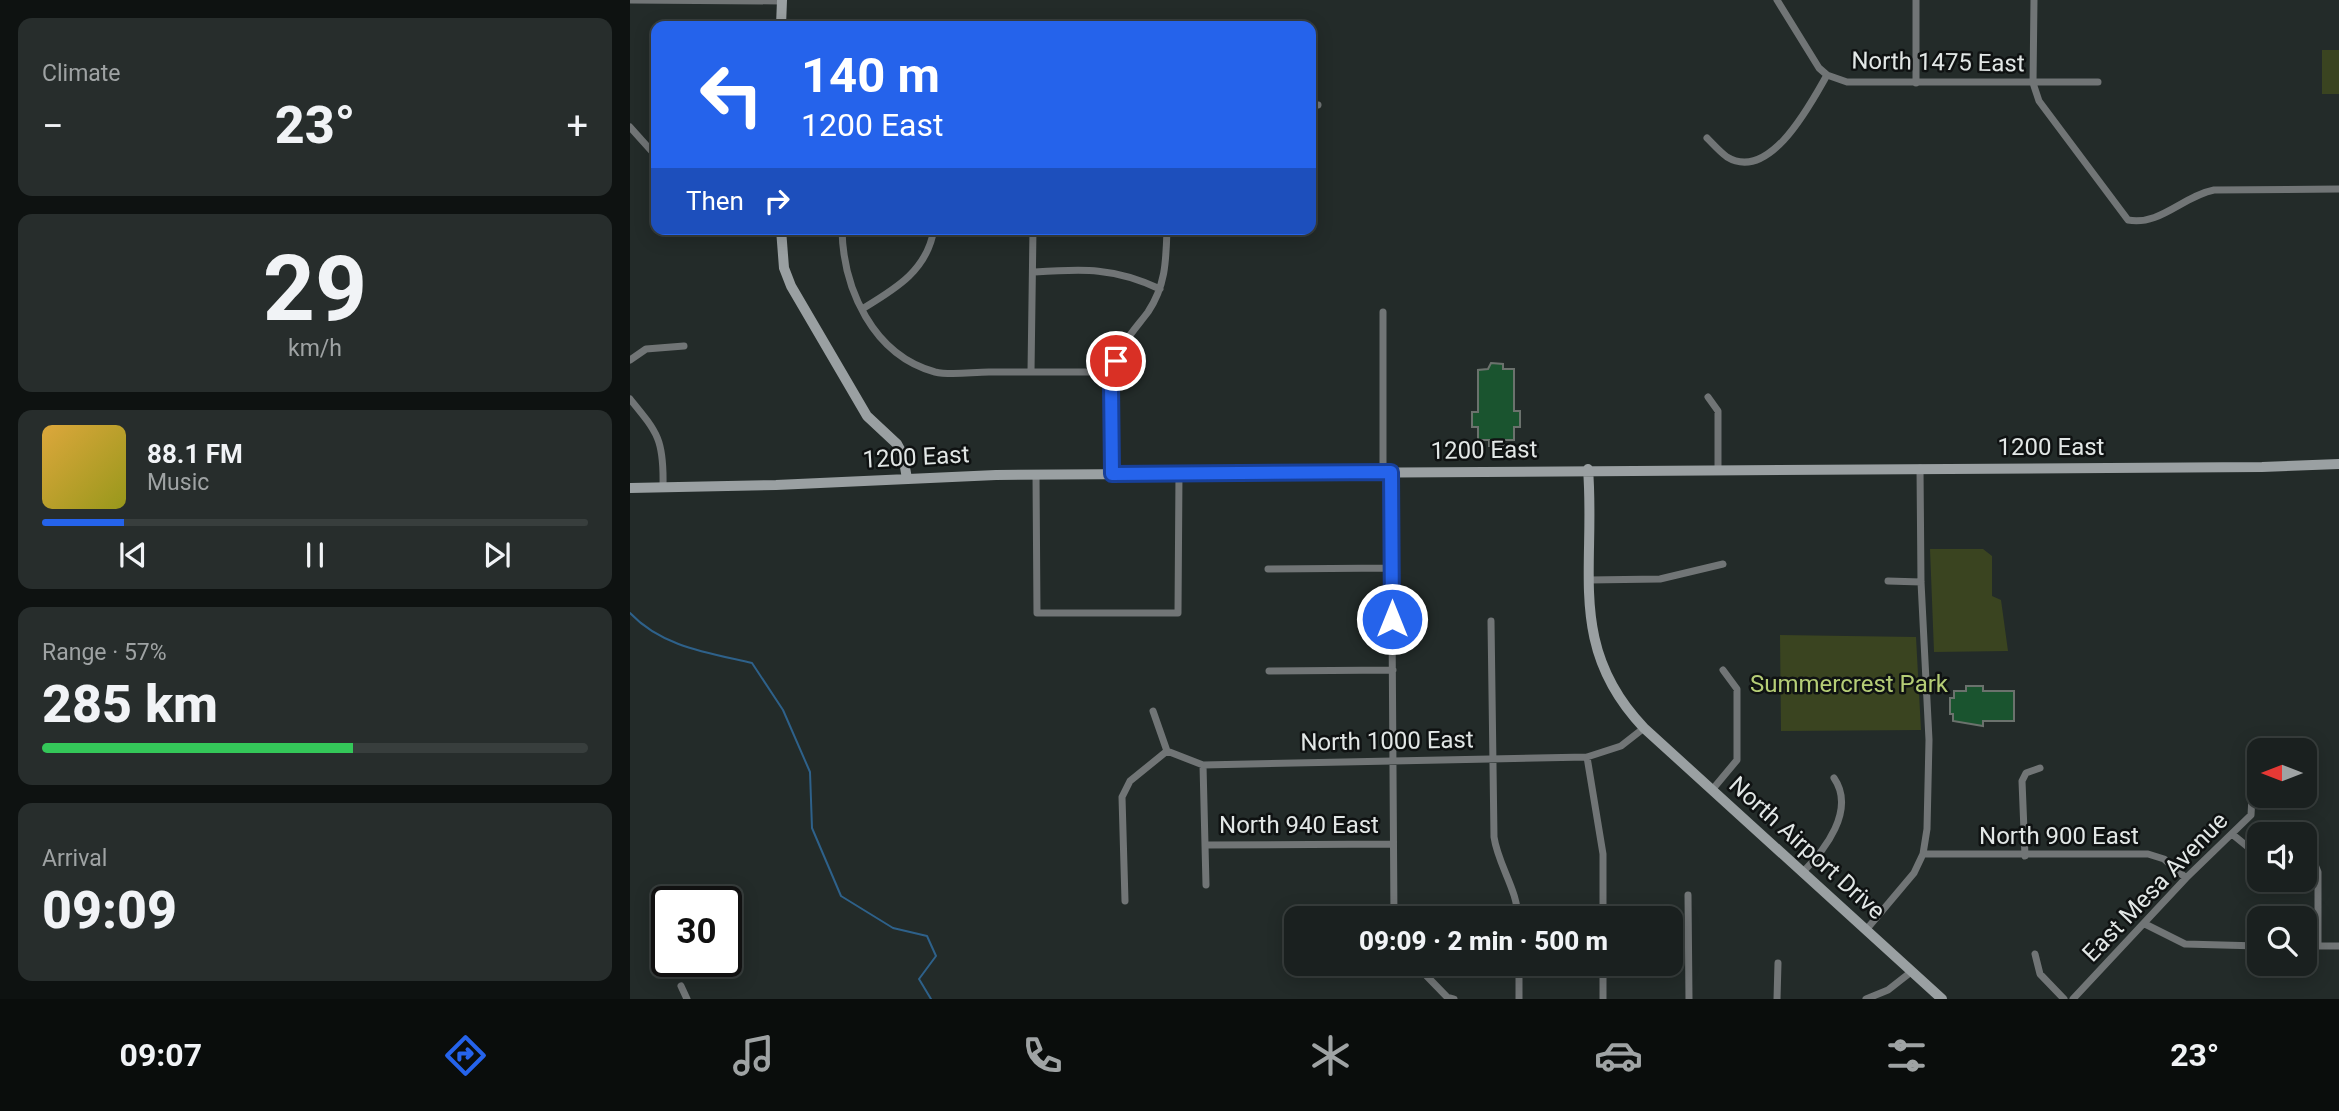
<!DOCTYPE html>
<html lang="en">
<head>
<meta charset="utf-8">
<style>
  :root { --surface:#1a201f; --page:#272d2c; --text:#f1f3f6; --muted:#9fa3a4; --line:#383e3d; --accent:#2563eb }
  body { margin:0; font-family:Roboto,sans-serif; background:var(--page); color:var(--text); height:100vh; display:flex; flex-direction:column; font-size:26px; white-space:nowrap }
  * { box-sizing:border-box; margin:0 }
  p { font-size:23px; color:var(--muted) }
  .icon { flex:none; width:38px; height:38px; fill:none; stroke:currentColor; stroke-width:2; stroke-linecap:round; stroke-linejoin:round }
  .map { position:relative; flex:1; overflow:hidden }
  .details { display:flex; flex-direction:column; gap:18px; padding:18px; background:#0e1211; width:630px }
  .details>* { flex:none }
  .guide { position:absolute; left:21px; top:21px; width:665px; height:214px; border-radius:14px; box-shadow:0 4px 18px #0003,0 0 0 2px var(--line); background:#2563eb; color:#fff; overflow:hidden }
  .needle { width:46px; rotate:270deg }
  .fabs { position:absolute; left:1617px; top:738px; display:grid; gap:14px }
  .fabs a { display:grid; place-items:center; width:70px; height:70px; border-radius:14px; background:var(--surface); box-shadow:0 4px 18px #0003,0 0 0 2px var(--line); font-size:35px }
  .speed { position:absolute; left:21px; top:886px; display:flex; gap:14px; font-size:35px; font-weight:700; text-align:center }
  .speed>* { display:grid; place-content:center; width:91px; height:91px; border-radius:50%; background:var(--surface); box-shadow:0 4px 18px #0003,0 0 0 2px var(--line); line-height:1 }
  .speed .limit { border:4px solid #111; border-radius:10px; background:#fff; color:#111 }
  .pin { position:absolute; display:grid; place-items:center; width:60px; height:60px; color:#fff; margin:-30px; border:4px solid #fff; border-radius:50%; box-shadow:0 2px 7px #0007 }
  .me { position:absolute; width:77px; margin:-38px; rotate:0deg; stroke-linejoin:round; filter:drop-shadow(0 0 5px #0008) }
  .turn { display:flex; align-items:center; gap:24px; height:147px; padding:0 35px; font-size:32px }
  .turn .icon { width:91px; height:91px; stroke-width:2.5 }
  .turn b { display:block; font-size:49px; line-height:60px }
  .then { display:flex; align-items:center; height:66px; padding:0 35px; background:#0003; gap:14px; font-size:26px }
  .big { font-size:52px; font-weight:800; line-height:1.1 }
  .details .tile { flex:1; display:flex; flex-direction:column; justify-content:center; gap:10px; min-width:0; padding:0 24px; border-radius:14px; background:var(--page) }
  .details .dial { align-items:center; gap:0 }
  .dial b { font-size:91px; line-height:1 }
  .song { display:flex; align-items:center; gap:21px }
  .cover { width:84px; height:84px; border-radius:10px; background:linear-gradient(135deg,hsl(40 70% 55%),hsl(60 70% 35%)) }
  .played { height:7px; border-radius:4px; background:linear-gradient(90deg,var(--accent) 15%,var(--line) 15%) }
  .keys { display:flex; justify-content:space-around; direction:ltr }
  .heat { display:flex; justify-content:space-between; align-items:center; font-size:38px; direction:ltr }
  .charge { height:10px; border-radius:5px; background:linear-gradient(90deg,#34c759 57%,var(--line) 0) }
  .trip { position:absolute; left:654px; top:906px; width:399px; height:70px; border-radius:14px; background:var(--surface); box-shadow:0 4px 18px #0003,0 0 0 2px var(--line); font-weight:800; line-height:70px; text-align:center }
  .tabs { display:flex; height:112px; justify-content:space-around; align-items:center; background:#0a0d0c; color:var(--muted) }
  .tabs .icon { width:49px; height:49px }
  .tabs .on { color:var(--accent) }
  .tabs b { font-size:32px; color:var(--text) }
  main { display:flex; flex:1; min-height:0 }
  .map>svg:first-child { display:block }
  .green { fill:#3a4420 }
  .lines { fill:none; stroke-linecap:round; stroke-linejoin:round }
  .stream { stroke:#2e618a; stroke-width:2 }
  .building { fill:#1a542f; stroke:#6b726d; stroke-width:2 }
  .street { stroke:#717576; stroke-width:7 }
  .secondary { stroke:#9aa0a2; stroke-width:10 }
  .route-casing { stroke:#184099; stroke-width:18 }
  .route { stroke:#2563eb; stroke-width:12 }
  .labels { text-anchor:middle; stroke-width:5; stroke-linejoin:round; paint-order:stroke }
  .street-label { font-size:24px; fill:#e2e7e6; stroke:#0f1212 }
  .park-label { font-size:24px; fill:#b5cd76; stroke:#0f1212 }
</style>
</head>
<body>
<main>
<section class="details">
<div class="tile"><p>Climate</p>
<div class="heat"><a>−</a><b class="big">23°</b><a>+</a></div>
</div>
<div class="tile dial"><b>29</b><p>km/h</p></div>
<div class="tile">
<div class="song"><i class="cover"></i><div><b>88.1 FM</b><p>Music</p></div></div>
<div class="played"></div>
<div class="keys"><svg class="icon" aria-label="previous" viewBox="0 0 24 24"><path d="M18 5L8 12l10 7zM5 5v14"/></svg><svg class="icon" aria-label="pause" viewBox="0 0 24 24"><path d="M8 5v14M16 5v14"/></svg><svg class="icon" aria-label="next" viewBox="0 0 24 24"><path d="M6 5l10 7-10 7zM19 5v14"/></svg></div>
</div>
<div class="tile"><p>Range · 57%</p><b class="big">285 km</b><div class="charge"></div></div>
<div class="tile"><p>Arrival</p><b class="big">09:09</b></div>
</section>
<div class="map">
<svg width="1709" height="999" viewBox="0 0 1709 999">
  <rect width="100%" height="100%" fill="#232b29"/>
  <!-- green -->
  <path class="green" d="M 1692,50 L 1709,50 L 1709,94 L 1692,94 Z
    M 1353,549 L 1362,556 L 1362,596 L 1371,600 L 1378,651 L 1304,652 L 1300,549 Z
    M 1150,635 L 1286,637 L 1291,730 L 1151,731 Z"/>
  <g class="lines">
    <!-- stream -->
    <path class="stream" d="M 0,613 C 32,647 79,653 122,663 L 153,710 L 180,772 L 182,828 L 211,896 L 263,928 L 297,936 L 306,956 L 289,979 L 301,999"/>
  </g>
  <!-- building -->
  <path class="building" d="M 861,363 L 873,364 L 873,369 L 884,369 L 884,411 L 890,411 L 890,427 L 884,427 L 884,440 L 874,440 L 874,446 L 859,446 L 859,440 L 848,440 L 848,427 L 842,427 L 842,412 L 848,412 L 848,370 L 858,369 Z
    M 1336,686 L 1353,686 L 1353,691 L 1384,691 L 1384,721 L 1353,721 L 1353,726 L 1323,721 L 1323,714 L 1320,714 L 1320,698 L 1324,698 L 1324,691 L 1336,691 Z"/>
  <g class="lines">
    <!-- street -->
    <path class="street" d="M 0,0 L 152,1
      M 1147,0 L 1189,68 L 1197,75 L 1217,82 L 1468,82
      M 1286,0 L 1286,83
      M 1404,0 L 1403,83 L 1409,101 L 1498,220 C 1530,226 1553,196 1584,190 L 1709,189
      M 681,104 L 688,105
      M 0,127 L 26,156
      M 1077,138 C 1083,144 1090,152 1097,157 C 1140,183 1181,103 1197,75
      M 212,229 C 213,289 243,355 305,372 C 321,376 342,372 359,372 C 400,372 442,372 483,372
      M 404,272 C 453,269 484,267 530,289
      M 232,309 C 265,289 297,271 304,229
      M 753,312 L 753,472
      M 0,360 L 16,349 L 54,346
      M 401,372 L 403,229
      M 1078,397 L 1088,411 L 1088,469
      M 0,399 C 28,433 34,440 33,486
      M 761,472 L 764,919
      M 406,474 L 407,613 L 548,613 L 549,473
      M 482,474 C 482,438 475,395 486,361 C 493,341 506,328 518,312 C 536,285 536,260 537,229
      M 638,569 L 762,568
      M 959,580 L 1030,579 L 1093,564
      M 1258,581 L 1291,582
      M 861,621 L 864,837 C 868,865 888,890 888,919
      M 639,671 L 763,670
      M 523,711 L 537,751 L 573,765 L 957,757 L 991,746 L 1014,728
      M 957,757 L 973,854 L 973,919
      M 573,765 L 576,885
      M 1082,790 L 1107,760 L 1107,689 L 1093,670
      M 1602,834 L 1629,856
      M 577,845 L 763,844
      M 1293,854 L 1518,854 L 1534,859 L 1556,878
      M 1395,856 L 1392,781 L 1396,773 L 1410,768
      M 1675,858 L 1682,857 L 1688,872 L 1688,946
      M 1172,873 C 1195,850 1226,810 1204,778
      M 1058,895 L 1059,999
      M 495,901 L 492,797 L 500,781 L 537,751
      M 1515,924 L 1555,944 L 1629,946
      M 1236,930 L 1284,873 L 1293,854 L 1297,829 L 1299,740 L 1291,582 L 1290,468
      M 1675,946 L 1709,946
      M 1405,954 L 1410,974 L 1434,999
      M 785,964 L 817,997 L 824,999
      M 889,964 L 889,999
      M 973,964 L 973,999
      M 51,986 L 57,999
      M 1147,999 L 1148,963
      M 1236,999 L 1258,990 L 1281,972
      M 1443,999 L 1556,878 L 1621,815 L 1622,797"/>
    <!-- secondary -->
    <path class="secondary" d="M 151,26 L 152,0
      M 151,229 L 154,268 L 161,286 L 237,416 L 267,444 L 273,455 L 277,479
      M 958,469 C 966,569 936,646 1014,728 L 1312,999
      M 0,488 L 146,485 L 366,475 L 1632,467 L 1709,464"/>
  </g>
  <g class="lines">
    <defs>
      <path id="route" d="M 486,361 L 481,384 L 482,474 L 761,472 L 762,619"/>
    </defs>
    <!-- route casing -->
    <use href="#route" class="route-casing"/>
    <!-- route -->
    <use href="#route" class="route"/>
  </g>
  <g class="labels">
    <!-- street labels -->
    <g class="street-label">
      <text transform="translate(1308 62) rotate(1)" y="8">North 1475 East</text>
      <text x="1421" y="455">1200 East</text>
      <text transform="translate(854 450) rotate(-1)" y="8">1200 East</text>
      <text transform="translate(286 457) rotate(-3)" y="8">1200 East</text>
      <text transform="translate(757 741) rotate(-1)" y="8">North 1000 East</text>
      <text x="669" y="833">North 940 East</text>
      <text x="1429" y="844">North 900 East</text>
      <text transform="translate(1177 848) rotate(42)" y="8">North Airport Drive</text>
      <text transform="translate(1525 887) rotate(-46)" y="8">East Mesa Avenue</text>
    </g>
    <!-- park labels -->
    <g class="park-label">
      <text x="1219" y="692">Summercrest Park</text>
    </g>
  </g>
</svg>
<div class="fabs">
<a><svg class="needle" viewBox="-14 -14 28 28"><path d="M0-13l5 13h-10z" fill="#e53935"/><path d="M0 13l5-13h-10z" fill="#9fa3a4"/></svg></a>
<a><svg class="icon" aria-label="sound" viewBox="0 0 24 24"><path d="M4 9h4l5-4v14l-5-4H4zM17 9q2 3 0 6"/></svg></a>
<a><svg class="icon" aria-label="search" viewBox="0 0 24 24"><circle cx="10" cy="10" r="6"/><path d="M15 15l6 6"/></svg></a>
</div>
<div class="speed"><div class="limit">30</div></div>
<div class="pin" style="left:486px;top:361px;background:#d93025"><svg class="icon" aria-label="arrive" viewBox="0 0 24 24"><path d="M6 21V4h12l-3 4 3 4H6"/></svg></div>
<svg class="me" style="left:762px;top:619px" viewBox="-20 -20 40 40"><circle r="17" fill="#2563eb" stroke="#fff" stroke-width="3"/><path d="M0-11L8 9 0 5-8 9z" fill="#fff"/></svg>
<div class="trip">09:09 · 2 min · 500 m</div>
<div class="guide">
<div class="turn"><svg class="icon" aria-label="left" viewBox="0 0 24 24"><path d="M17 20v-9H6M10 6l-5 5 5 5"/></svg><div><b>140 m</b>1200 East</div></div>
<div class="then">Then<svg class="icon" aria-label="right" viewBox="0 0 24 24"><path d="M7 20v-9h11M14 6l5 5-5 5"/></svg></div>
</div>
</div>
</main>
<nav class="tabs">
<b>09:07</b>
<svg class="icon on" aria-label="directions" viewBox="0 0 24 24"><path d="M12 3l9 9-9 9-9-9zM9 14v-3h6M13 9l2 2-2 2"/></svg>
<svg class="icon" aria-label="music" viewBox="0 0 24 24"><path d="M9 18V5l10-2v13"/><circle cx="6" cy="18" r="3"/><circle cx="16" cy="16" r="3"/></svg>
<svg class="icon" aria-label="phone" viewBox="0 0 24 24"><path d="M5 4h4l2 5-3 2q2 4 5 5l2-3 5 2v4C11 20 4 13 5 4z"/></svg>
<svg class="icon" aria-label="climate" viewBox="0 0 24 24"><path d="M12 3v18M4 7l16 10M4 17L20 7"/></svg>
<svg class="icon" aria-label="car" viewBox="0 0 24 24"><path d="M5 17H2v-5l4-1 3-4h7l3 4 3 1v5h-3M9 17h6M6 11h13"/><circle cx="7" cy="17" r="2"/><circle cx="17" cy="17" r="2"/></svg>
<svg class="icon" aria-label="filters" viewBox="0 0 24 24"><path d="M4 7h16M4 17h16"/><circle cx="9" cy="7" r="2"/><circle cx="15" cy="17" r="2"/></svg>
<b>23°</b>
</nav>
</body>
</html>
